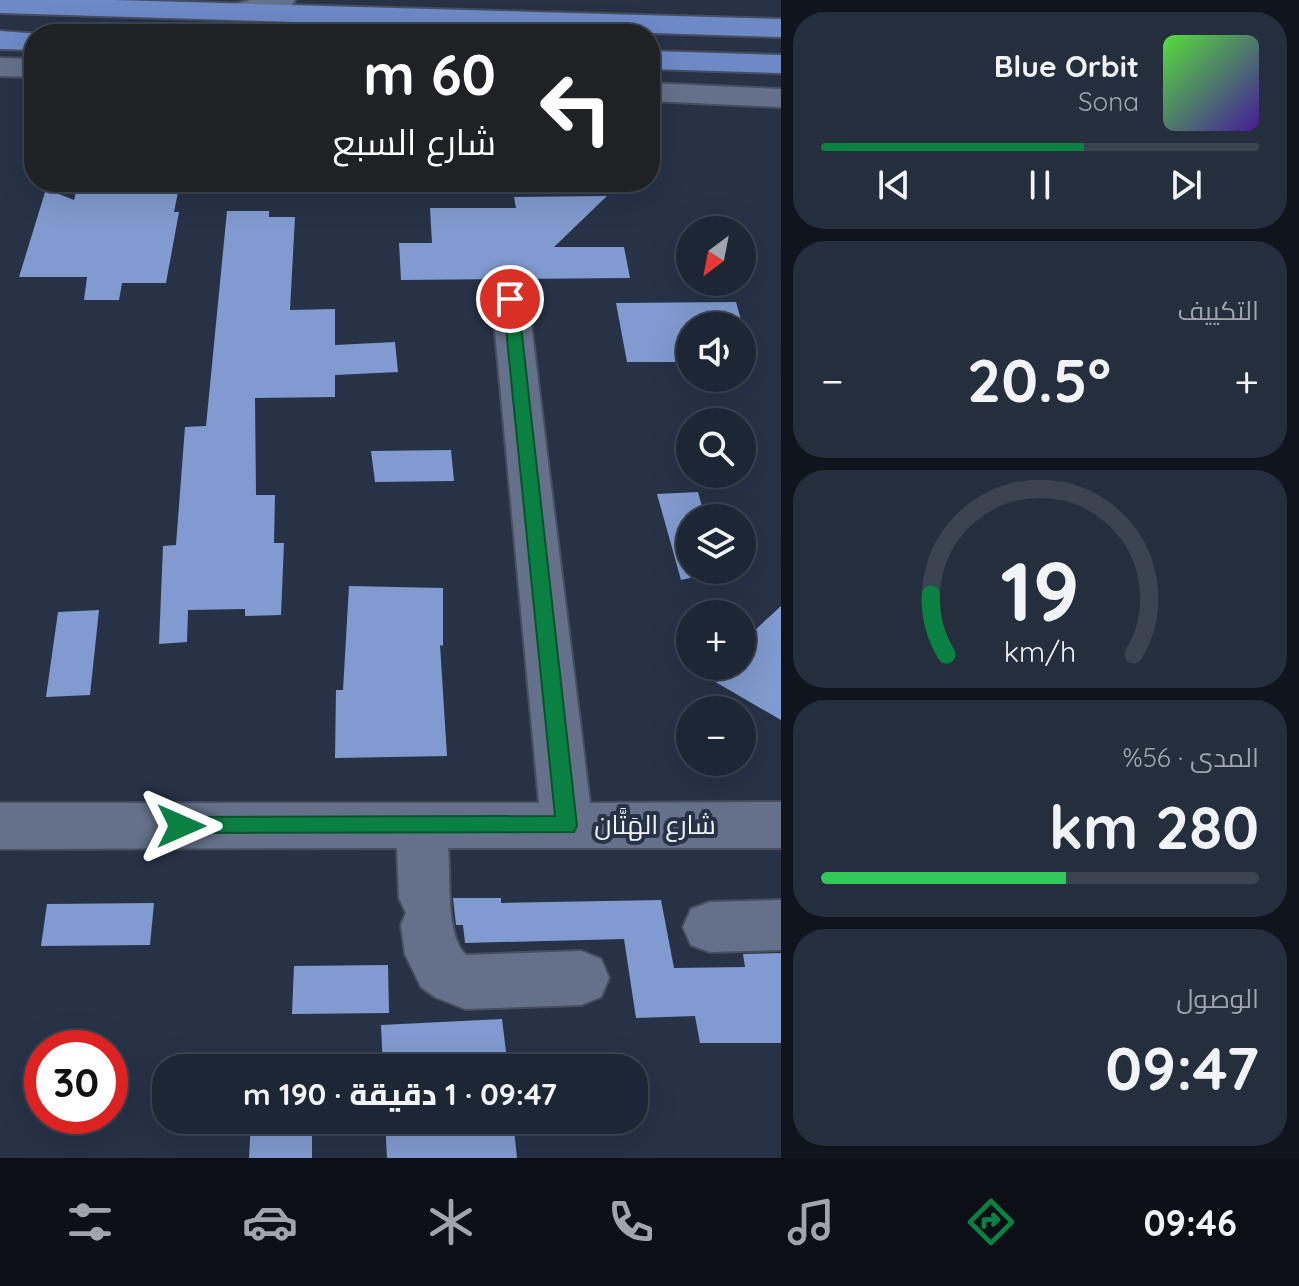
<!DOCTYPE html>
<html lang="ar">
<head>
<meta charset="utf-8">
<style>
  :root { --surface:#1d2635; --page:#252e3d; --text:#f1f3f6; --muted:#a0a5ad; --line:#3b4350; --accent:#0b8043 }
  body { margin:0; font-family:Quicksand,Cairo,sans-serif; background:var(--page); color:var(--text); direction:rtl; height:100vh; display:flex; flex-direction:column; font-size:30px; white-space:nowrap }
  * { box-sizing:border-box; margin:0 }
  p { font-size:26px; color:var(--muted) }
  .icon { flex:none; width:44px; height:44px; fill:none; stroke:currentColor; stroke-width:2; stroke-linecap:round; stroke-linejoin:round }
  .map { position:relative; flex:1; overflow:hidden; direction:ltr }
  .drawer { display:flex; flex-direction:column; gap:12px; padding:12px; background:#10151d; width:518px }
  .drawer>* { flex:none }
  .guide { position:absolute; left:24px; top:24px; width:636px; height:168px; border-radius:32px; box-shadow:0 8px 32px #0002,0 0 0 2px var(--line); direction:rtl; background:#202124; color:#fff; overflow:hidden }
  .needle { width:52px; rotate:212deg }
  .controls { position:absolute; left:676px; top:216px; display:grid; gap:16px }
  .controls a { display:grid; place-items:center; width:80px; height:80px; border-radius:50%; background:var(--surface); box-shadow:0 8px 32px #0002,0 0 0 2px var(--line); font-size:40px }
  .speed { position:absolute; left:24px; top:1030px; display:flex; gap:16px; font-size:40px; font-weight:700; text-align:center }
  .speed>* { display:grid; place-content:center; width:104px; height:104px; border-radius:50%; background:var(--surface); box-shadow:0 8px 32px #0002,0 0 0 2px var(--line); line-height:1 }
  .speed .limit { border:12px solid #d22; background:#fff; color:#111 }
  .pin { position:absolute; display:grid; place-items:center; width:68px; height:68px; color:#fff; margin:-34px; border:4px solid #fff; border-radius:50%; box-shadow:0 2px 8px #0007 }
  .me { position:absolute; width:88px; margin:-44px; rotate:90deg; stroke-linejoin:round; filter:drop-shadow(0 0 6px #0008) }
  .turn { display:flex; align-items:center; gap:28px; height:168px; padding:0 32px; font-size:36px }
  .turn .icon { width:104px; height:104px; stroke-width:2.5 }
  .turn b { display:block; font-size:56px; line-height:68px }
  .big { font-size:60px; font-weight:800; line-height:1.1 }
  .drawer .tile { flex:1; display:flex; flex-direction:column; justify-content:center; gap:12px; min-width:0; padding:0 28px; border-radius:32px; background:var(--page) }
  .drawer .dial { align-items:center; gap:0 }
  .dial svg { height:208px; overflow:visible; fill:none; stroke:var(--line); stroke-width:7; stroke-linecap:round; text-anchor:middle }
  .dial text { fill:var(--text); stroke:none }
  .song { display:flex; align-items:center; gap:24px }
  .cover { width:96px; height:96px; border-radius:12px; background:linear-gradient(135deg,hsl(110 70% 55%),hsl(260 70% 35%)) }
  .played { height:8px; border-radius:4px; background:linear-gradient(90deg,var(--accent) 60%,var(--line) 60%) }
  .keys { display:flex; justify-content:space-around; direction:ltr }
  .heat { display:flex; justify-content:space-between; align-items:center; font-size:44px; direction:ltr }
  .charge { height:12px; border-radius:6px; background:linear-gradient(90deg,#34c759 56%,var(--line) 0) }
  .trip { position:absolute; left:152px; top:1054px; width:496px; height:80px; border-radius:32px; background:var(--surface); box-shadow:0 8px 32px #0002,0 0 0 2px var(--line); font-weight:800; line-height:80px; text-align:center; direction:rtl }
  .menu { display:flex; height:128px; justify-content:space-around; align-items:center; background:#0c0f15; color:var(--muted) }
  .menu .icon { width:56px; height:56px }
  .menu .selected { color:var(--accent) }
  .menu b { font-size:36px; color:var(--text) }
  main { display:flex; flex:1; min-height:0 }
  .map>svg:first-child { display:block }
  .building { fill:#819bd0 }
  .lines { fill:none; stroke-linecap:round; stroke-linejoin:round }
  .minor-casing { stroke:#464e5f; stroke-width:4 }
  .major-casing { stroke:#464e5f; stroke-width:4 }
  .minor { fill:#65718a; fill-rule:evenodd }
  .major { fill:#6d8ac7; fill-rule:evenodd }
  .route { fill:#0b8043; stroke:#07532c; stroke-width:2 }
  .labels { text-anchor:middle; stroke-width:8; stroke-linejoin:round; paint-order:stroke }
  .street-label { font-size:26px; fill:#f1f5fe; stroke:#273247 }
</style>
</head>
<body>
<main>
<section class="drawer">
<div class="tile">
<div class="song"><i class="cover"></i><div><b>Blue Orbit</b><p>Sona</p></div></div>
<div class="played"></div>
<div class="keys"><svg class="icon" aria-label="previous" viewBox="0 0 24 24"><path d="M18 5L8 12l10 7zM5 5v14"/></svg><svg class="icon" aria-label="pause" viewBox="0 0 24 24"><path d="M8 5v14M16 5v14"/></svg><svg class="icon" aria-label="next" viewBox="0 0 24 24"><path d="M6 5l10 7-10 7zM19 5v14"/></svg></div>
</div>
<div class="tile"><p>التكييف</p>
<div class="heat"><a>−</a><b class="big">20.5°</b><a>+</a></div>
</div>
<div class="tile dial"><svg viewBox="0 0 100 80">
<path d="M14 69A42 42 0 1 1 86 69"/>
<path d="M14 69A42 42 0 0 1 8 46" stroke="#0b8043"/>
<text x="50" y="56" font-size="32" font-weight="700">19</text>
<text x="50" y="72" font-size="11">km/h</text>
</svg></div>
<div class="tile"><p>المدى · 56%</p><b class="big">280 km</b><div class="charge"></div></div>
<div class="tile"><p>الوصول</p><b class="big">09:47</b></div>
</section>
<div class="map">
<svg width="781" height="1158" viewBox="0 0 781 1158">
  <rect width="100%" height="100%" fill="#273247"/>
  <!-- building -->
  <path class="building" d="M 79,182 L 180,182 L 174,212 L 179,212 L 166,283 L 122,283 L 119,300 L 84,300 L 87,277 L 19,277 L 46,189 L 74,200 Z
    M 607,196 L 554,247 L 624,247 L 630,278 L 401,280 L 399,243 L 432,243 L 430,208 L 516,208 L 514,197 Z
    M 227,211 L 269,211 L 269,217 L 295,217 L 290,310 L 335,309 L 335,345 L 395,342 L 398,372 L 335,375 L 335,397 L 255,398 L 256,495 L 275,495 L 274,543 L 284,543 L 281,615 L 245,616 L 245,609 L 188,610 L 187,642 L 159,644 L 163,546 L 176,545 L 185,427 L 206,426 Z
    M 736,302 L 747,342 L 742,342 L 742,326 L 690,326 L 690,362 L 627,362 L 616,303 Z
    M 451,450 L 454,481 L 375,482 L 371,451 Z
    M 698,492 L 705,518 L 690,518 L 690,578 L 681,580 L 657,494 Z
    M 349,586 L 443,588 L 443,646 L 440,645 L 447,756 L 335,758 L 336,690 L 343,690 Z
    M 781,606 L 781,720 L 688,666 L 742,666 L 742,642 Z
    M 99,610 L 90,695 L 46,697 L 58,612 Z
    M 453,898 L 501,898 L 501,903 L 661,900 L 674,968 L 745,967 L 743,954 L 781,953 L 781,1043 L 700,1043 L 695,1016 L 636,1018 L 624,939 L 465,943 L 463,925 L 456,925 Z
    M 154,903 L 150,945 L 41,946 L 47,904 Z
    M 388,965 L 389,1013 L 292,1014 L 294,966 Z
    M 502,1019 L 508,1068 L 383,1068 L 381,1025 Z
    M 313,1058 L 313,1068 L 252,1068 L 253,1060 Z
    M 251,1120 L 312,1120 L 312,1158 L 249,1158 Z
    M 385,1120 L 513,1120 L 517,1158 L 387,1158 Z"/>
  <g class="lines">
    <defs>
      <path id="minor" d="M 250,0 L 295,0 L 291,6 L 238,20 L 228,18 L 224,12 L 228,6 Z
        M 0,58 L 34,59 L 34,77 L 0,76 Z
        M 650,83 L 781,89 L 781,107 L 650,101 Z
        M 510,288 L 523,291 L 528,299 L 590,803 L 781,802 L 781,848 L 448,848 C 451,876 445,936 466,955 L 581,951 L 601,959 L 609,978 L 601,997 L 581,1005 L 465,1009 L 435,997 L 421,987 L 405,954 L 401,925 L 406,913 L 399,898 L 397,848 L 0,849 L 0,803 L 539,803 L 492,299 L 497,291 Z
        M 781,900 L 781,950 L 710,952 L 691,945 L 683,927 L 691,909 L 710,902 Z"/>
      <path id="major" d="M 0,0 L 114,0 L 781,19 L 781,37 L 0,13 Z
        M 0,31 L 41,34 L 34,34 L 34,50 L 0,49 Z
        M 650,51 L 781,55 L 781,73 L 650,69 Z"/>
    </defs>
    <!-- minor casing -->
    <use href="#minor" class="minor-casing"/>
    <!-- major casing -->
    <use href="#major" class="major-casing"/>
    <!-- minor -->
    <use href="#minor" class="minor"/>
    <!-- major -->
    <use href="#major" class="major"/>
  </g>
  <!-- route -->
  <path class="route" d="M 510,295 L 518,299 L 577,826 L 574,832 L 173,833 L 170,826 L 173,819 L 181,817 L 555,816 L 503,299 Z"/>
  <g class="labels">
    <!-- street labels -->
    <g class="street-label">
      <text x="655" y="834">شارع الهَتَّان</text>
    </g>
  </g>
</svg>
<div class="controls">
<a><svg class="needle" viewBox="-14 -14 28 28"><path d="M0-13l5 13h-10z" fill="#e53935"/><path d="M0 13l5-13h-10z" fill="#a0a5ad"/></svg></a>
<a><svg class="icon" aria-label="sound" viewBox="0 0 24 24"><path d="M4 9h4l5-4v14l-5-4H4zM17 9q2 3 0 6"/></svg></a>
<a><svg class="icon" aria-label="search" viewBox="0 0 24 24"><circle cx="10" cy="10" r="6"/><path d="M15 15l6 6"/></svg></a>
<a><svg class="icon" aria-label="layers" viewBox="0 0 24 24"><path d="M12 4l9 5-9 5-9-5zM3 14l9 5 9-5"/></svg></a>
<a>+</a>
<a>−</a>
</div>
<div class="speed"><div class="limit">30</div></div>
<div class="pin" style="left:510px;top:299px;background:#d93025"><svg class="icon" aria-label="arrive" viewBox="0 0 24 24"><path d="M6 21V4h12l-3 4 3 4H6"/></svg></div>
<svg class="me" style="left:181px;top:826px" viewBox="-20 -20 40 40"><path d="M0-17L14 15 0 8-14 15z" fill="#0b8043" stroke="#fff" stroke-width="4"/></svg>
<div class="trip">09:47 · 1 دقيقة · 190 m</div>
<div class="guide">
<div class="turn"><svg class="icon" aria-label="left" viewBox="0 0 24 24"><path d="M17 20v-9H6M10 6l-5 5 5 5"/></svg><div><b>60 m</b>شارع السبع</div></div>
</div>
</div>
</main>
<nav class="menu">
<b>09:46</b>
<svg class="icon selected" aria-label="directions" viewBox="0 0 24 24"><path d="M12 3l9 9-9 9-9-9zM9 14v-3h6M13 9l2 2-2 2"/></svg>
<svg class="icon" aria-label="music" viewBox="0 0 24 24"><path d="M9 18V5l10-2v13"/><circle cx="6" cy="18" r="3"/><circle cx="16" cy="16" r="3"/></svg>
<svg class="icon" aria-label="phone" viewBox="0 0 24 24"><path d="M5 4h4l2 5-3 2q2 4 5 5l2-3 5 2v4C11 20 4 13 5 4z"/></svg>
<svg class="icon" aria-label="climate" viewBox="0 0 24 24"><path d="M12 3v18M4 7l16 10M4 17L20 7"/></svg>
<svg class="icon" aria-label="car" viewBox="0 0 24 24"><path d="M5 17H2v-5l4-1 3-4h7l3 4 3 1v5h-3M9 17h6M6 11h13"/><circle cx="7" cy="17" r="2"/><circle cx="17" cy="17" r="2"/></svg>
<svg class="icon" aria-label="filters" viewBox="0 0 24 24"><path d="M4 7h16M4 17h16"/><circle cx="9" cy="7" r="2"/><circle cx="15" cy="17" r="2"/></svg>
</nav>
</body>
</html>
